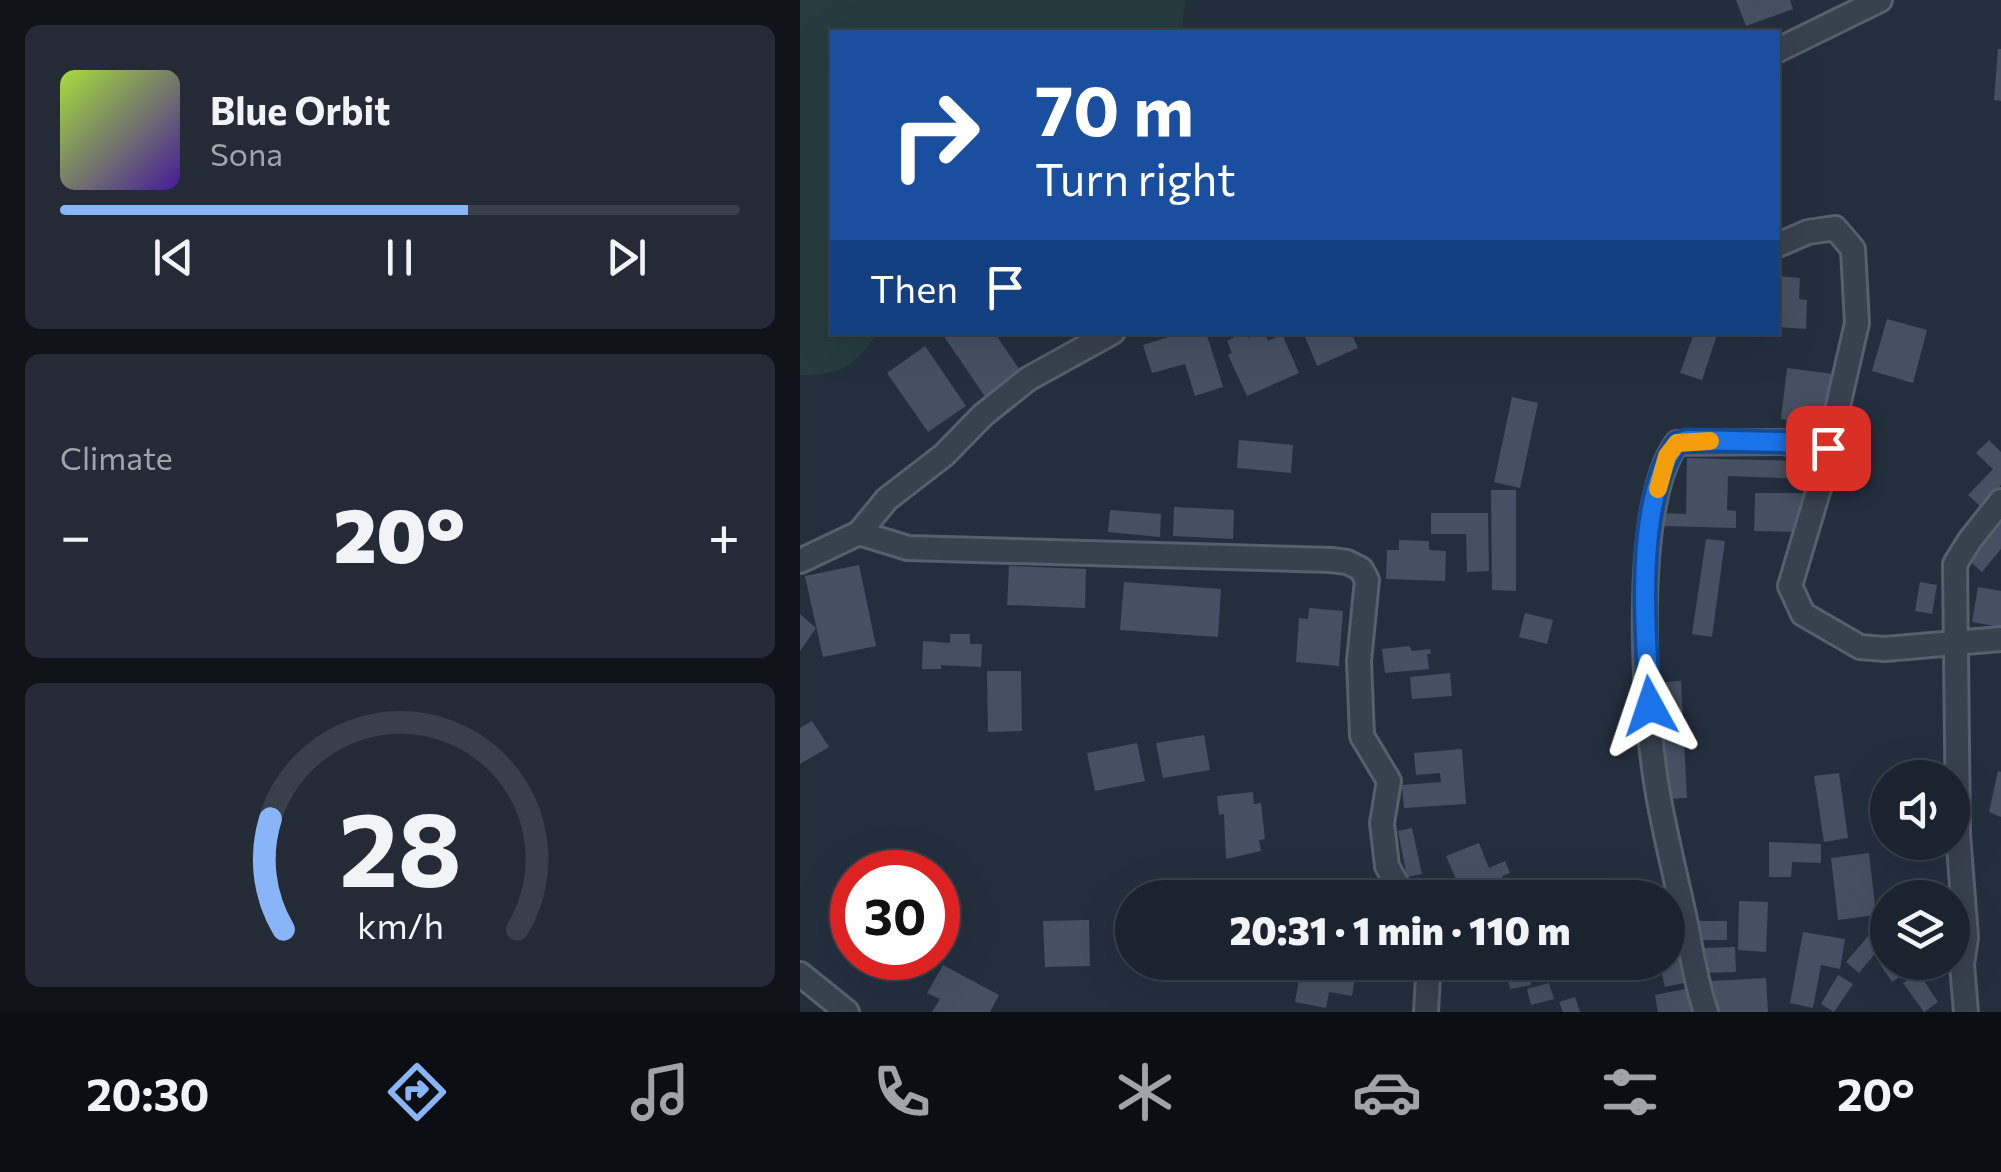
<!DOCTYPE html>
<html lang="en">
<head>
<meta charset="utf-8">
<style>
  :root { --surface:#1b232e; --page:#242b36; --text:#f1f3f6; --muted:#a0a4aa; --line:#39404a; --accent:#8ab4f8 }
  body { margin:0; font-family:Commissioner,sans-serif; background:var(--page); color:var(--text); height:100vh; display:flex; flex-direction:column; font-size:38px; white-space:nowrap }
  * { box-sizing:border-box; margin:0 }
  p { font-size:32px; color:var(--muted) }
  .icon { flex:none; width:55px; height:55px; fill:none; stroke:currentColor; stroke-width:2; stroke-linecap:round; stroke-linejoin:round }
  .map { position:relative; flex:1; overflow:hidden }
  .details { display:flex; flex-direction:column; gap:25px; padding:25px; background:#0f1319; width:800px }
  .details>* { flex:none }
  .guide { position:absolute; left:30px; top:30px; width:950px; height:305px; border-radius:0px; box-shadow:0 10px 40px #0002,0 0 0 2px var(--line); background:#1a4fa0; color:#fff; overflow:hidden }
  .controls { position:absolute; left:1070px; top:760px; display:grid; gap:20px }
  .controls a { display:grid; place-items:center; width:100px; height:100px; border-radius:50%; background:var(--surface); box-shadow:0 10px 40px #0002,0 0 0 2px var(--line); font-size:50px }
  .speed { position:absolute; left:30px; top:850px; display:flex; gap:20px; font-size:50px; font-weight:700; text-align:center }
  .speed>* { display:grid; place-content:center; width:130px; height:130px; border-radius:50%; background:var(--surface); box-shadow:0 10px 40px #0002,0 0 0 2px var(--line); line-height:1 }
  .speed .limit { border:15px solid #d22; background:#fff; color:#111 }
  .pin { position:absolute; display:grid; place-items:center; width:85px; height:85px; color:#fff; margin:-42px; border-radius:20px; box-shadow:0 5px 15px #0006 }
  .me { position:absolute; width:110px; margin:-55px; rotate:355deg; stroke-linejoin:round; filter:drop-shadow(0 0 8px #0008) }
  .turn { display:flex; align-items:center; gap:35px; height:210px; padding:0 40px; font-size:45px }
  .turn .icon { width:130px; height:130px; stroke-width:2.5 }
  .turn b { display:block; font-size:70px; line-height:85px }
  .then { display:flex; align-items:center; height:95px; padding:0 40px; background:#0003; gap:20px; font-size:38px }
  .big { font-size:75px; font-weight:800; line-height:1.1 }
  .details .tile { flex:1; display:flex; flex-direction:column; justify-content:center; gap:15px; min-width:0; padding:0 35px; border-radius:15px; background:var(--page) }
  .details .dial { align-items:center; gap:0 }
  .dial svg { height:260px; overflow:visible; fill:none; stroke:var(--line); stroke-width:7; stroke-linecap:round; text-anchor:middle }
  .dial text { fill:var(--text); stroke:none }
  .song { display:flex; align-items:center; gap:30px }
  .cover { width:120px; height:120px; border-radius:15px; background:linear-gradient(135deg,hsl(80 70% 55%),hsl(260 70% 35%)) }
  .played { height:10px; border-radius:5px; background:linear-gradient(90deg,var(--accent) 60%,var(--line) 60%) }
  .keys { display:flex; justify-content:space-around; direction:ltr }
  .heat { display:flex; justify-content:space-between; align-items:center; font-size:55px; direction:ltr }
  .trip { position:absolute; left:315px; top:880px; width:570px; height:100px; border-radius:50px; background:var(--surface); box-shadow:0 10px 40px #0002,0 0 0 2px var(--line); font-weight:800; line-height:100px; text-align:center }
  .tabs { display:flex; height:160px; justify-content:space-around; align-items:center; background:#0b0e12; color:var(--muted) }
  .tabs .icon { width:70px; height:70px }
  .tabs .active { color:var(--accent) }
  .tabs b { font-size:45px; color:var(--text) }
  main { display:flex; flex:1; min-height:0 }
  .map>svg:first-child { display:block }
  .green { fill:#263c3f }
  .building { fill:#455162 }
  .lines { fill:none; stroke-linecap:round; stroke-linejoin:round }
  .street-casing { stroke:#565f6c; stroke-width:28 }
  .street { stroke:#38414e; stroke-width:22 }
  .route-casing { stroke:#114b97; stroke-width:25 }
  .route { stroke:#1a73e8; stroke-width:18 }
  .slow { stroke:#f59e0b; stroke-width:18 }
</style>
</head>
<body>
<main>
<section class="details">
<div class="tile">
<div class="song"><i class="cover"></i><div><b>Blue Orbit</b><p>Sona</p></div></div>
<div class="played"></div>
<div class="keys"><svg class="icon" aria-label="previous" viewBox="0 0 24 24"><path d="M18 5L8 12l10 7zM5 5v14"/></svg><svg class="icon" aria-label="pause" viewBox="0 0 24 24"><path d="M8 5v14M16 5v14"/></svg><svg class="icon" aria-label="next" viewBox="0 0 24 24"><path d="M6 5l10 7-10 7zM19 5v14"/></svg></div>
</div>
<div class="tile"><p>Climate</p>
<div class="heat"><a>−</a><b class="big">20°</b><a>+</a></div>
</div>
<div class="tile dial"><svg viewBox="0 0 100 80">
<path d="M14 69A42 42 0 1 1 86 69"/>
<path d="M14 69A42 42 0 0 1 10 35" stroke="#8ab4f8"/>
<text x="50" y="56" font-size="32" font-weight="700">28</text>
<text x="50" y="72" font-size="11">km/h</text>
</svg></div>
</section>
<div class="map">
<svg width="1201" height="1012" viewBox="0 0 1201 1012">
  <rect width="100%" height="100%" fill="#242f3e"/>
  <!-- green -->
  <path class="green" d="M 0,0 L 385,0 L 382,32 L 32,32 L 32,332 L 78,333 C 54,366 42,375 0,375 Z"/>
  <!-- building -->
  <path class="building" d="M 936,0 L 990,0 L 993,9 L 946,26 Z
    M 1198,49 L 1201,49 L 1201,101 L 1194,100 Z
    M 978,276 L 1000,278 L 999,299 L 1007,300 L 1006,329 L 978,327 Z
    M 1087,319 L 1127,330 L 1113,383 L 1072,371 Z
    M 141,332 L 194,332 L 222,373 L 186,398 Z
    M 384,332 L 406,332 L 423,387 L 395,396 L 385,364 L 352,373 L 343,345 Z
    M 445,332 L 449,338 L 464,332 L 468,341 L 482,334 L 499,373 L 447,396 L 428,355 L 432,353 L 427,341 Z
    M 503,332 L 551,332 L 558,348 L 517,366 Z
    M 918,332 L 902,380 L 880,373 L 893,336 L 883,332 Z
    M 125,346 L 166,406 L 128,432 L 87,373 Z
    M 987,368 L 1033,374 L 1026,424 L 1013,423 L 1011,435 L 998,434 L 999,422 L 981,419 Z
    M 712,397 L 738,403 L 720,488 L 694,482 Z
    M 439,440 L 493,445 L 491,473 L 437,468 Z
    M 1189,440 L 1201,452 L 1201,485 L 1180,506 L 1168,495 L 1193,469 L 1176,453 Z
    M 887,458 L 1004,461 L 1004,479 L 928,476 L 927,510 L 936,511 L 936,528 L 864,526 L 864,513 L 886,514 Z
    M 691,490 L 716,490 L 716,591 L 692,590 Z
    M 955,493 L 1003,493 L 1002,532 L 954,531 Z
    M 374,507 L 434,510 L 433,539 L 373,536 Z
    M 310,510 L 361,514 L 360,537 L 308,532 Z
    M 631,513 L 688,513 L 689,571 L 667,572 L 666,534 L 631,534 Z
    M 1201,514 L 1201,549 L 1182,572 L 1165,557 Z
    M 906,539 L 925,541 L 912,637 L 892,634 Z
    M 599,540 L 629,541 L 629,550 L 646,551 L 645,581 L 586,579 L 587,550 L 599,550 Z
    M 59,565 L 76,646 L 23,657 L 5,576 Z
    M 209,566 L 286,569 L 285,608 L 207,605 Z
    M 324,582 L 421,589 L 418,637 L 320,630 Z
    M 1120,582 L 1137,585 L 1132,614 L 1115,611 Z
    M 1178,587 L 1201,591 L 1201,627 L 1172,622 Z
    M 509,608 L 543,611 L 539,666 L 496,662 L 499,618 L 508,619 Z
    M 725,613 L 753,620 L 747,644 L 719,637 Z
    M 0,614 L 16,628 L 0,651 Z
    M 150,634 L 170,634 L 170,644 L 182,644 L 181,667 L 141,665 L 141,669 L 122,669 L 123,641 L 150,643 Z
    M 609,646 L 612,651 L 630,649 L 631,654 L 627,654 L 629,669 L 585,673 L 582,649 Z
    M 187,671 L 221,671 L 222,731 L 188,732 Z
    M 650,673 L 652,696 L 612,699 L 610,677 Z
    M 881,681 L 887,798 L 867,799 L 861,682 Z
    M 12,721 L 29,747 L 0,764 L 0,728 Z
    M 404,735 L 410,770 L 363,778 L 356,743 Z
    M 337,743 L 345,781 L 295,791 L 287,753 Z
    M 662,749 L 666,804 L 604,808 L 602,785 L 641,782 L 640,773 L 616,775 L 614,753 Z
    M 1198,771 L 1201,772 L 1201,817 L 1189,812 Z
    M 1039,773 L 1048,838 L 1024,842 L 1014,776 Z
    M 453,792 L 454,804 L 461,803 L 465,839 L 459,840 L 461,851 L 426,859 L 424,814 L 419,815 L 417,796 Z
    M 612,828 L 622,874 L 607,877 L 598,831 Z
    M 969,842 L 1021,844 L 1021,863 L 992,862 L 991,877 L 969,877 Z
    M 679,843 L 689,868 L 705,861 L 710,873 L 702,876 L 709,894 L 701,898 L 664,898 L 646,856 Z
    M 1069,853 L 1076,915 L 1038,920 L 1031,858 Z
    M 939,901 L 968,902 L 966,952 L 938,950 Z
    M 289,920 L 290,966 L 245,967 L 243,921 Z
    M 896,921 L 927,921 L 927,940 L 896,940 Z
    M 1074,929 L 1087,939 L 1059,973 L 1046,962 Z
    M 1003,932 L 1045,939 L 1040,969 L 1021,965 L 1013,1008 L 990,1003 Z
    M 935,947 L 936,972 L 905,973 L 903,948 Z
    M 881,948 L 888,982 L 865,987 L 859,962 L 868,962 L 868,951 Z
    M 1088,955 L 1088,962 L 1122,962 L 1092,982 L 1078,961 Z
    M 502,962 L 556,972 L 552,996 L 529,992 L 526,1008 L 495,1002 Z
    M 727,962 L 731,985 L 710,989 L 705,966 Z
    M 143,965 L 199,995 L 190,1012 L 132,1012 L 140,999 L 127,993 Z
    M 1119,973 L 1138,1002 L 1124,1012 L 1103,983 Z
    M 1038,975 L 1053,984 L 1034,1012 L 1021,1004 Z
    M 966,978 L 968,1012 L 914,1012 L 911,981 Z
    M 749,983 L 754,999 L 731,1005 L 727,989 Z
    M 890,988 L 896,1012 L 858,1012 L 855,995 Z
    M 775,997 L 780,1012 L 763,1012 L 759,1002 Z"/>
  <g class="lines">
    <defs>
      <path id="street" d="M 978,50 L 1080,0
        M 978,245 L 1008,232 L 1035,228 L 1053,249 L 1057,323 L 1020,485 L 990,586 L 1003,614 L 1060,647 L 1085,649 L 1201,639
        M 59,533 L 108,548 L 531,560 L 547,562 L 561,569 L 567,580 L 559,661 L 562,736 L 589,781 L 582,823 L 587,866 L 604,898
        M 0,561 L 59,533 L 87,499 L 144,455 L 183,415 L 228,379 L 313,332
        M 625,962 L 628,976 L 626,1012
        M 0,974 L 47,1012
        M 906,1012 C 895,981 891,947 884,915 C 875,873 864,831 857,788 C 844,711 831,505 877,443 L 982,442 L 1029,448
        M 1166,1012 L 1162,965 L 1166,937 L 1158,834 L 1155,564 L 1170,540 L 1201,501"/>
    </defs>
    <!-- street casing -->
    <use href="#street" class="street-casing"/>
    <!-- street -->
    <use href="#street" class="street"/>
  </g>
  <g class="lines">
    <defs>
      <path id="route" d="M 850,706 C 845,636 834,501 877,443 L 888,440 L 982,442 L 1028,448"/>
    </defs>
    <!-- route casing -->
    <use href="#route" class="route-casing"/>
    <!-- route -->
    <use href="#route" class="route"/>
    <!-- slow -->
    <path class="slow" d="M 858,489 L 867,456 L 877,443 L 910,441"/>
  </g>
</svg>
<div class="controls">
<a><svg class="icon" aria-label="sound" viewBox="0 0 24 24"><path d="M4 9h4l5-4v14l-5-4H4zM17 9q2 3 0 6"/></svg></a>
<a><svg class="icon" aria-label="layers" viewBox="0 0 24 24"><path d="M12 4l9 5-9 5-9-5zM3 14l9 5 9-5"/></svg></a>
</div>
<div class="speed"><div class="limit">30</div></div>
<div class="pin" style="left:1028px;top:448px;background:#d93025"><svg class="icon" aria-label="arrive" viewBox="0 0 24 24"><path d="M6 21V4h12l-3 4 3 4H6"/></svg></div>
<svg class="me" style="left:850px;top:706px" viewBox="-20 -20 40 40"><path d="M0-17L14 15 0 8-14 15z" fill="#1a73e8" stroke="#fff" stroke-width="4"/></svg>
<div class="trip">20:31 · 1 min · 110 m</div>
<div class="guide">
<div class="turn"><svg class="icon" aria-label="right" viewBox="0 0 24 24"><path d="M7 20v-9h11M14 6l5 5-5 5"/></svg><div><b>70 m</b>Turn right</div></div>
<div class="then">Then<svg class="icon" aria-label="arrive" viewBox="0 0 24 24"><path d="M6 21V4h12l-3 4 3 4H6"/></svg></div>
</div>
</div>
</main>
<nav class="tabs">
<b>20:30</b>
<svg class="icon active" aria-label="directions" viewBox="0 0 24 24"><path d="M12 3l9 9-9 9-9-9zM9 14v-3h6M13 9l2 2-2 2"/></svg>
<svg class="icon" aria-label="music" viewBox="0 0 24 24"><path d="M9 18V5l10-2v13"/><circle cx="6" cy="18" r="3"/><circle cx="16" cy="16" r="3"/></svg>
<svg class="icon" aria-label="phone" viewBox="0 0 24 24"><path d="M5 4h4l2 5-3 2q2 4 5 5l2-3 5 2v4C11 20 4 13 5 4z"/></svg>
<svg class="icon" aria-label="climate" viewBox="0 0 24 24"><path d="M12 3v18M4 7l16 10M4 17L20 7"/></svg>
<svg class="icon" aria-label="car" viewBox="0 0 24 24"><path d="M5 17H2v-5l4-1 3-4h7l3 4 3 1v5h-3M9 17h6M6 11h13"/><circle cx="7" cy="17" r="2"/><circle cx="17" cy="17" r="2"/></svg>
<svg class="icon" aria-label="filters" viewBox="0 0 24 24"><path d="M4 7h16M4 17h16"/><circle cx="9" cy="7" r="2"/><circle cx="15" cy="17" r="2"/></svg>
<b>20°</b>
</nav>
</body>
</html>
